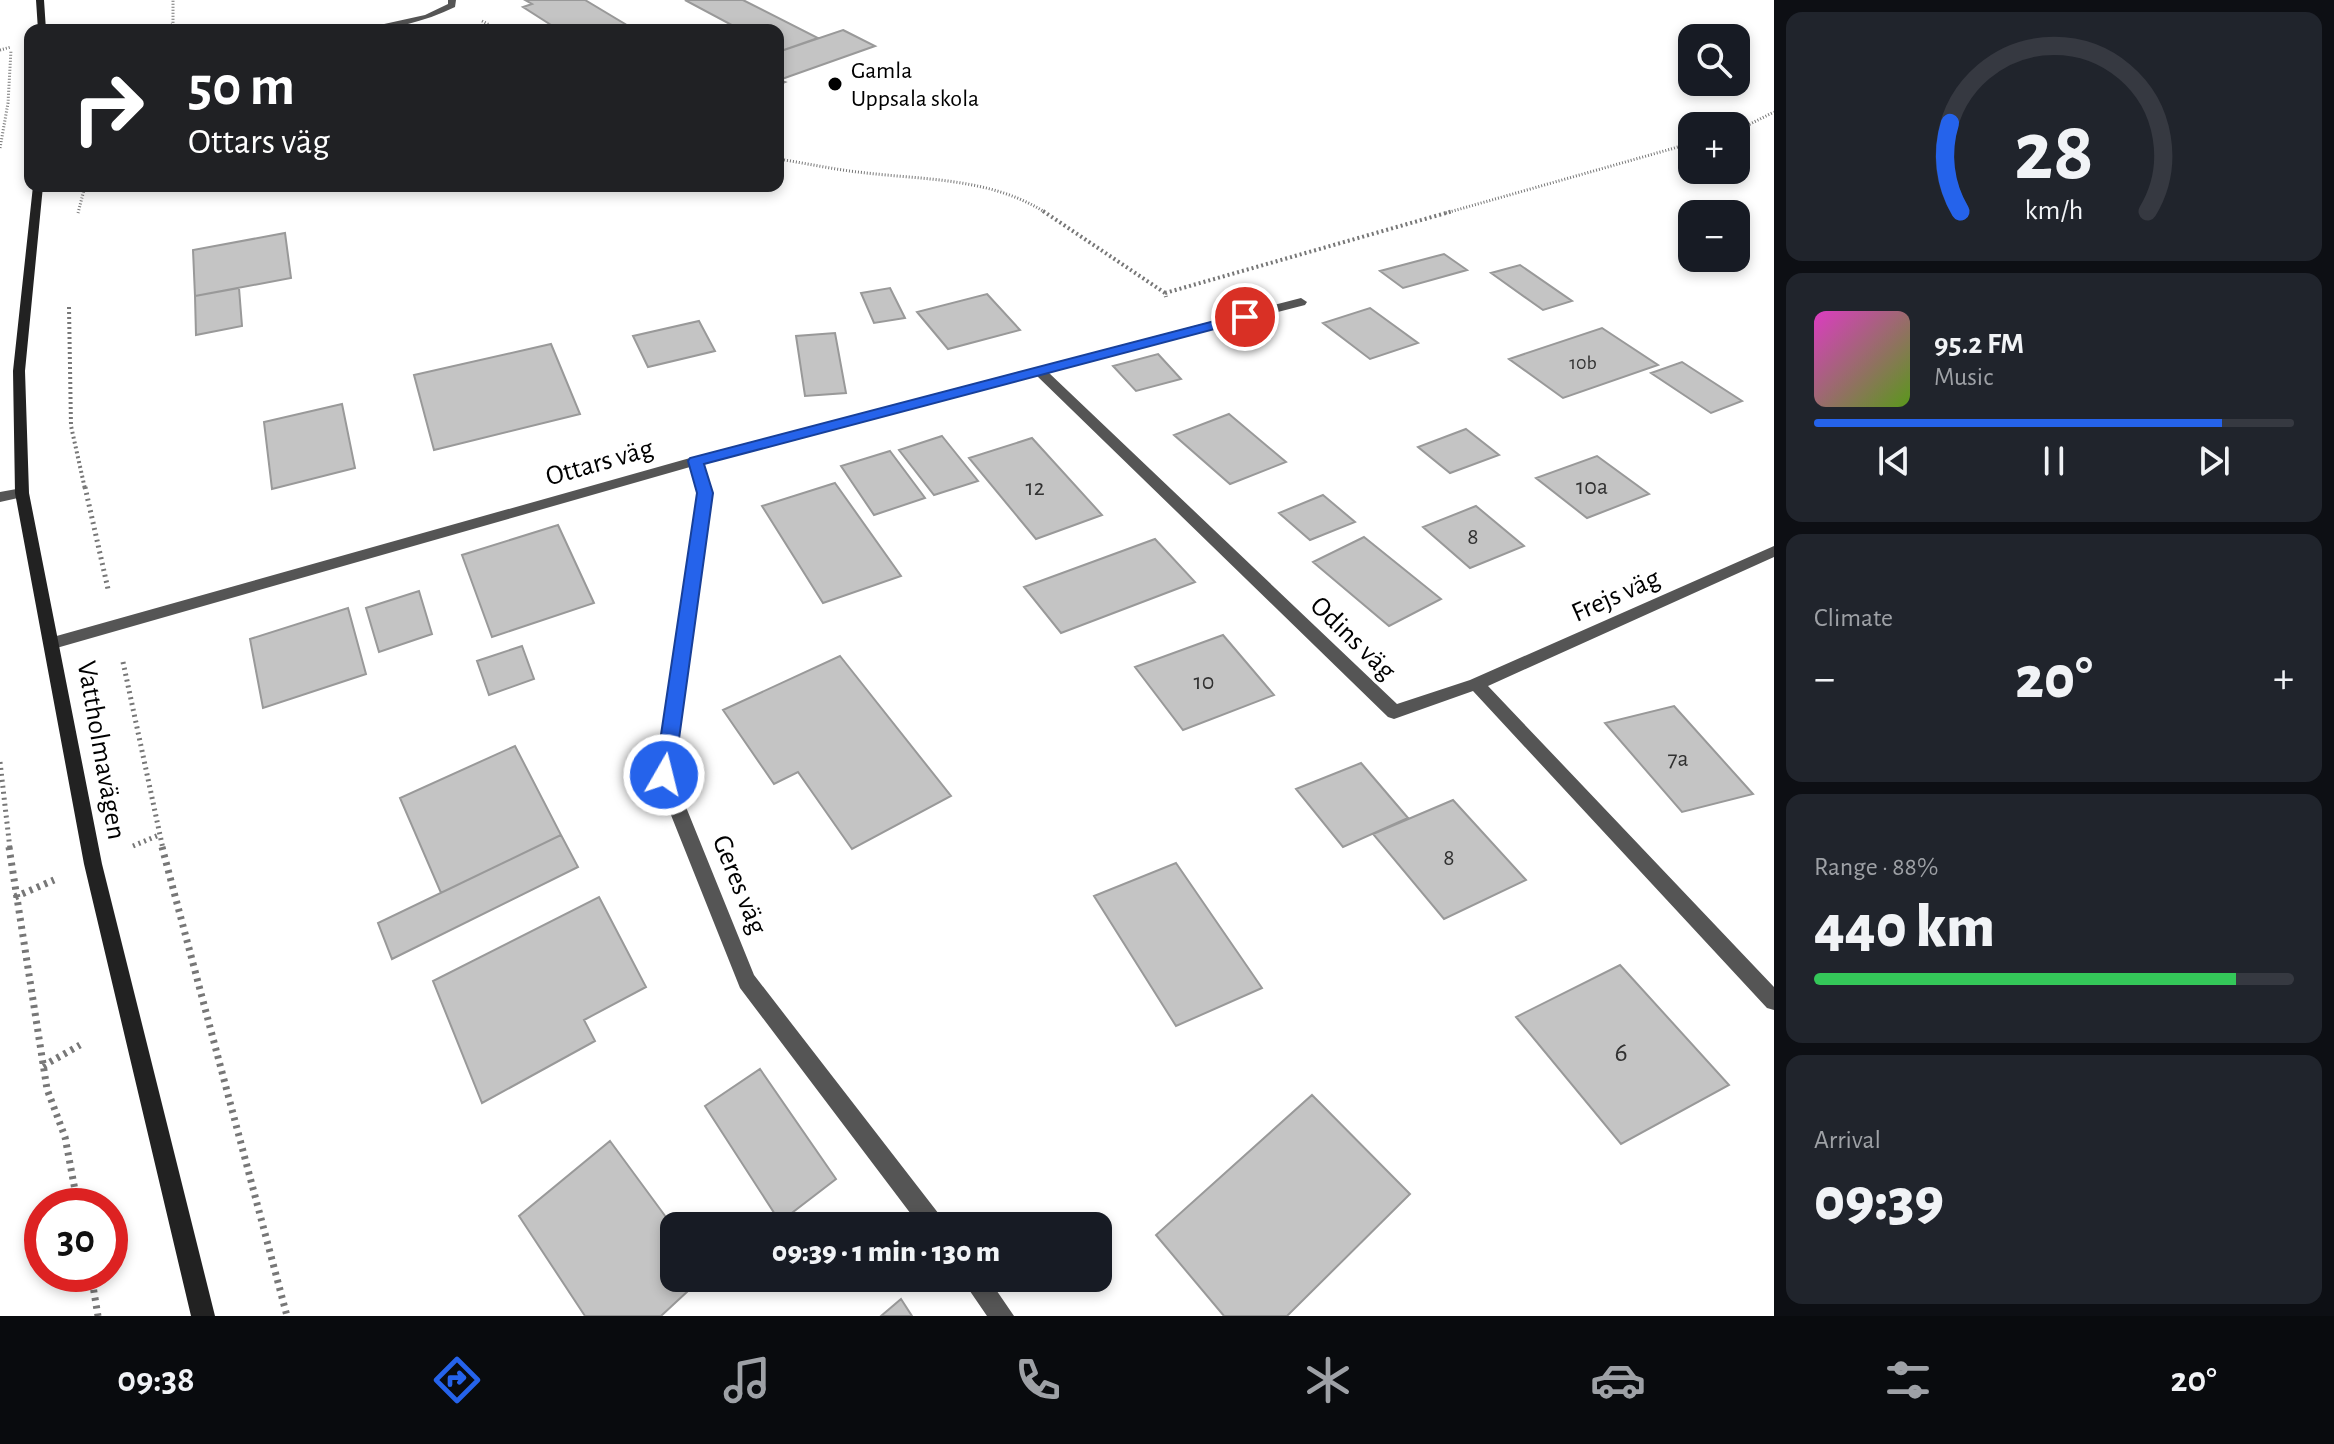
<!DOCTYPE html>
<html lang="en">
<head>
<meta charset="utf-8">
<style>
  :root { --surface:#171b24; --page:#20242c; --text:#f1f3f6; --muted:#9ea1a6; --line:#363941; --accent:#2563eb }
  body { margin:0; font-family:"Alegreya Sans",sans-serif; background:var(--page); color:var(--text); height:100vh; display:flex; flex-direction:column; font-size:30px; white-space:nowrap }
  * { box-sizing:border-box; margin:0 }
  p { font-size:26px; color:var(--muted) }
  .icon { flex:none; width:44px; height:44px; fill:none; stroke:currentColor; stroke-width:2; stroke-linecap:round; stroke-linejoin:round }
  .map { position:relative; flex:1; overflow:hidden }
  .panel { display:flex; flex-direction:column; gap:12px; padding:12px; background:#0d0f14; width:560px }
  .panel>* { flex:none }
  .hud { position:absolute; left:24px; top:24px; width:760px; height:168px; border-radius:16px; box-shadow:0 4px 12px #0003; background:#202124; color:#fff; overflow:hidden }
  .tools { position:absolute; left:1678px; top:24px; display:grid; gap:16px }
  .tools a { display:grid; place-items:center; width:72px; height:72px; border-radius:16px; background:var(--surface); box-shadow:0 4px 12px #0003; font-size:40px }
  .speed { position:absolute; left:24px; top:1188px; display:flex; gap:16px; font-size:40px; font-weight:700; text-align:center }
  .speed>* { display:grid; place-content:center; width:104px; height:104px; border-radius:50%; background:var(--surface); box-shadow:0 4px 12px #0003; line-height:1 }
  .speed .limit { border:12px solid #d22; background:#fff; color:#111 }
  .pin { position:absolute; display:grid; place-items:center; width:68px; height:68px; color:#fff; margin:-34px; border:4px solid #fff; border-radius:50%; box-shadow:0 2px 8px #0007 }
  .me { position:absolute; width:88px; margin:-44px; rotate:8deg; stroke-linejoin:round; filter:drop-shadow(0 0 6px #0008) }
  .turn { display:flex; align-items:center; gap:28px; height:168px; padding:0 32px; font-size:36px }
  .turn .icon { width:104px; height:104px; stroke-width:2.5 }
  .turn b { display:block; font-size:56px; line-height:68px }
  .big { font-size:60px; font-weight:800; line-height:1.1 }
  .panel .tile { flex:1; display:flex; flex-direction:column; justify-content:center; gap:12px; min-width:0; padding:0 28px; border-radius:16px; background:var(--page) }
  .panel .dial { align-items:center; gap:0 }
  .dial svg { height:208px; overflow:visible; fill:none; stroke:var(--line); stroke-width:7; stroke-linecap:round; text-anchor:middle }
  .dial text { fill:var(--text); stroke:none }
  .song { display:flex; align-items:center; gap:24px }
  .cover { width:96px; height:96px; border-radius:12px; background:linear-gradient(135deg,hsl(310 70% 55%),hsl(90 70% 35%)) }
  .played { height:8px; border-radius:4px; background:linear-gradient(90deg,var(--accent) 85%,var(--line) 85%) }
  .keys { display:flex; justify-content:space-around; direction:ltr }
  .heat { display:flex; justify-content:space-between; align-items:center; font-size:44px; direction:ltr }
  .charge { height:12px; border-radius:6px; background:linear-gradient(90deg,#34c759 88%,var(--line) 0) }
  .trip { position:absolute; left:660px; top:1212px; width:452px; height:80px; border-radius:16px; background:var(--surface); box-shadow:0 4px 12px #0003; font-weight:800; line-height:80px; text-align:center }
  .tab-bar { display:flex; height:128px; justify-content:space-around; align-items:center; background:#090b0e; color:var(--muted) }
  .tab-bar .icon { width:56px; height:56px }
  .tab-bar .on { color:var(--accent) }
  .tab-bar b { font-size:36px; color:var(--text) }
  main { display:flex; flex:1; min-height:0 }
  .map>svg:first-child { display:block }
  .building { fill:#c4c4c4; stroke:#999; stroke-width:2 }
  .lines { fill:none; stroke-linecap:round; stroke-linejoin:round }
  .path-far3 { stroke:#777; stroke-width:3; stroke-dasharray:1 2; stroke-linecap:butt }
  .path-far2 { stroke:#777; stroke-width:4; stroke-dasharray:2 3; stroke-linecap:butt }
  .path-far1 { stroke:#777; stroke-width:5; stroke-dasharray:2 4; stroke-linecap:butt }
  .path { stroke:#777; stroke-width:7; stroke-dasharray:3 5; stroke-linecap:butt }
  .service { fill:#555; fill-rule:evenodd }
  .minor { fill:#555; fill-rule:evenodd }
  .tertiary { fill:#555; fill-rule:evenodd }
  .secondary { fill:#222; fill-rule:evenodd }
  .route { fill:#2563eb; stroke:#184099; stroke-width:2 }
  .poi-dot { fill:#000; stroke:#fff; stroke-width:3 }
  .labels { text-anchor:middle; stroke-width:6; stroke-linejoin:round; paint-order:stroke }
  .far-number-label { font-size:20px; fill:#313131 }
  .far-poi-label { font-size:24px; fill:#000; stroke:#fff; text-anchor:start }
  .number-label { font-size:24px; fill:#313131 }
  .street-label { font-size:28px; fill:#000; stroke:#fff }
  .near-number-label { font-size:28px; fill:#313131 }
</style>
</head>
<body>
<main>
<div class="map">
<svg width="1774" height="1316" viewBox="0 0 1774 1316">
  <rect width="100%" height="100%" fill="#fff"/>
  <!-- building -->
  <path class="building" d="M 525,0 L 585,0 L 635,30 L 559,30 L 523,7 L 532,4 Z
    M 685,0 L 743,0 L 818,38 L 781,51 L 778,30 L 741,30 Z
    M 843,30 L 875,46 L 779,80 L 785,82 L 778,85 L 778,52 Z
    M 285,233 L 291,278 L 195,296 L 193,250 Z
    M 1444,254 L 1467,270 L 1403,288 L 1380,271 Z
    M 1520,265 L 1572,301 L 1543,310 L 1491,273 Z
    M 239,288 L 242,326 L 196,335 L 195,296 Z
    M 890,288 L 905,318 L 874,323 L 861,293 Z
    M 987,294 L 1020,330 L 948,349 L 917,312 Z
    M 1370,308 L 1418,343 L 1370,359 L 1323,323 Z
    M 699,321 L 715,351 L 648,367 L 633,336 Z
    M 1602,328 L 1658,365 L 1563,398 L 1509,359 Z
    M 835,333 L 846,393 L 805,396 L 796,336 Z
    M 551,344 L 580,414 L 434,450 L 414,375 Z
    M 1158,354 L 1181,379 L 1136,391 L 1113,366 Z
    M 1682,362 L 1742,401 L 1711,413 L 1651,373 Z
    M 342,404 L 355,468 L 272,489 L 264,422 Z
    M 1229,414 L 1286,462 L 1230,484 L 1174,435 Z
    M 1466,429 L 1499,455 L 1450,473 L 1418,447 Z
    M 942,436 L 978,481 L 934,495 L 899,450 Z
    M 1032,438 L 1102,515 L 1036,539 L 969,458 Z
    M 890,451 L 925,498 L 874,515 L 841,466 Z
    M 1597,456 L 1649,494 L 1587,518 L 1536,478 Z
    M 835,483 L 901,576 L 823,603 L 762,506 Z
    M 1323,495 L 1355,522 L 1310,540 L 1279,513 Z
    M 1476,506 L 1524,546 L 1470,568 L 1423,527 Z
    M 558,525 L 594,603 L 492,637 L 462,555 Z
    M 1364,537 L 1441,599 L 1389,626 L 1313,562 Z
    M 1155,539 L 1195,582 L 1061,633 L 1024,587 Z
    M 419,591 L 432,634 L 379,652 L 366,608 Z
    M 348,608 L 366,674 L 263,708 L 250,639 Z
    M 1223,635 L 1274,695 L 1183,730 L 1135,667 Z
    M 522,646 L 534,679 L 489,695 L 477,661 Z
    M 840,656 L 951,796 L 852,849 L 798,772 L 774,784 L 723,710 Z
    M 1674,706 L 1753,794 L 1682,812 L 1605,723 Z
    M 515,746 L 561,835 L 441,893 L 400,798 Z
    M 1361,763 L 1408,818 L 1343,847 L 1296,789 Z
    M 1453,800 L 1526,880 L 1444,919 L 1373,834 Z
    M 561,835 L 578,867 L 392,959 L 378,923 Z
    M 1176,863 L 1262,988 L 1176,1026 L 1094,896 Z
    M 599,897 L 646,987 L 584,1020 L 595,1041 L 482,1103 L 433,981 Z
    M 1620,965 L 1729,1085 L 1621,1144 L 1516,1017 Z
    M 760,1069 L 836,1179 L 780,1222 L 705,1106 Z
    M 1312,1095 L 1410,1194 L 1287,1316 L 1224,1316 L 1156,1235 Z
    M 610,1141 L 674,1228 L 674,1278 L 702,1278 L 661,1316 L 585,1316 L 519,1216 Z
    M 901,1299 L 912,1316 L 881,1316 Z"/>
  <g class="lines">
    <!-- path-far3 -->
    <path class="path-far3" d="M 482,21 L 499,30
      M 164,30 L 173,24 L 173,0
      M 0,50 L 11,47
      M 1736,131 L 1774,112
      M 0,148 L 8,103 L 11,50
      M 778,159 C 805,163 831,169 858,172 C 921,180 991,177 1046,213
      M 78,213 L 85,186
      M 1446,213 L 1692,143"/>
    <!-- path-far2 -->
    <path class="path-far2" d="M 1043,211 L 1165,293 L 1166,297
      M 1165,293 L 1453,211
      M 69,307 L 71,426 L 85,489"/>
    <!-- path-far1 -->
    <path class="path-far1" d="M 85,487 L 108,589
      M 123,662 L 163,849
      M 0,762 L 10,849
      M 133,846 L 159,835"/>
    <!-- path -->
    <path class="path" d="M 9,847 L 47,1089 L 65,1137 L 78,1206
      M 162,847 L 287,1316
      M 15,897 L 54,880
      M 43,1066 L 80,1045
      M 91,1274 L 98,1316"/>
    <!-- service -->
    <path class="service" d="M 448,0 L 456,0 L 455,7 C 424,22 391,30 357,30 L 425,15 L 448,4 Z"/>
    <!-- minor -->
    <path class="minor" d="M 1301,298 L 1307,302 L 1305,305 L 1048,372 L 1397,704 L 1470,680 L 1774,546 L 1774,557 L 1488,686 L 1774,987 L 1774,1010 L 1767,1008 L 1473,691 L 1394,719 L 1388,717 L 1036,375 L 703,463 L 712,493 L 673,775 L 754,975 L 942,1218 L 945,1226 L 920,1226 L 740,988 L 655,775 L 698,493 L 690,467 L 53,649 L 45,643 L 53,637 L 690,458 Z
      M 961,1278 L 988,1278 L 1014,1316 L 987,1316 Z"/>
    <!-- tertiary -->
    <path class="tertiary" d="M 22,488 L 29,493 L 27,496 L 0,502 L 0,492 Z"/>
    <!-- secondary -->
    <path class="secondary" d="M 36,0 L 44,0 L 46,30 L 38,30 Z
      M 33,186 L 43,186 L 25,371 L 29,493 L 102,864 L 215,1316 L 191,1316 L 84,864 L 15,493 L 13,371 Z"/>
  </g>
  <!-- route -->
  <path class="route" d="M 1245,313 L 1251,317 L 1249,320 L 704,464 L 713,493 L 674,775 L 671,781 L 657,781 L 655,775 L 697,493 L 688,461 L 690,458 Z"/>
  <!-- markers -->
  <circle class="poi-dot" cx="835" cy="84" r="8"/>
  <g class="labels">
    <!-- far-number labels -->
    <g class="far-number-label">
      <text x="1583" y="369">10b</text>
    </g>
    <!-- far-poi labels -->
    <g class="far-poi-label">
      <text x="851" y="78">Gamla<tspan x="851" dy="28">Uppsala skola</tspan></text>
    </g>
    <!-- number labels -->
    <g class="number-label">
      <text x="1592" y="494">10a</text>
      <text x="1035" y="495">12</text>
      <text x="1473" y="544">8</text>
      <text x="1204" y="689">10</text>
      <text x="1678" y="766">7a</text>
      <text x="1449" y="865">8</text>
    </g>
    <!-- street labels -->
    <g class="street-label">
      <text transform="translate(599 461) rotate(-16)" y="10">Ottars väg</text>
      <text transform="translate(1615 594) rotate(-24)" y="10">Frejs väg</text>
      <text transform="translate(1354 637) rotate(44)" y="10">Odins väg</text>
      <text transform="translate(103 750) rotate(80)" y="10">Vattholmavägen</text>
      <text transform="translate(741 884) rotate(68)" y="10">Geres väg</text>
    </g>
    <!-- near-number labels -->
    <g class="near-number-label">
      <text x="1621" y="1061">6</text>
    </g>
  </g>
</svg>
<div class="tools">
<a><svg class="icon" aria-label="search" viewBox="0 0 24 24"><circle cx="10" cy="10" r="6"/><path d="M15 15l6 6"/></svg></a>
<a>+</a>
<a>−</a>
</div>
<div class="speed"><div class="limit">30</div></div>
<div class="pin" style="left:1245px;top:317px;background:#d93025"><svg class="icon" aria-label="arrive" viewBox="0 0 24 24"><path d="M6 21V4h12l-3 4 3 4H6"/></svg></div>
<svg class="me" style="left:664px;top:775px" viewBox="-20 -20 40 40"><circle r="17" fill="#2563eb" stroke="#fff" stroke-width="3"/><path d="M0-11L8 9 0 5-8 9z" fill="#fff"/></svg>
<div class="trip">09:39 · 1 min · 130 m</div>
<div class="hud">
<div class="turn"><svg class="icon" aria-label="right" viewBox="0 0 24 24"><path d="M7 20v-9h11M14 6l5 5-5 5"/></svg><div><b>50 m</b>Ottars väg</div></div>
</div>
</div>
<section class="panel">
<div class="tile dial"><svg viewBox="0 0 100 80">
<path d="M14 69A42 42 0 1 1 86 69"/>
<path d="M14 69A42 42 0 0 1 10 35" stroke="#2563eb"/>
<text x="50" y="56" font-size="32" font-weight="700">28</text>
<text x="50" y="72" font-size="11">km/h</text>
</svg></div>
<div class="tile">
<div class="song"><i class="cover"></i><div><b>95.2 FM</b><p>Music</p></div></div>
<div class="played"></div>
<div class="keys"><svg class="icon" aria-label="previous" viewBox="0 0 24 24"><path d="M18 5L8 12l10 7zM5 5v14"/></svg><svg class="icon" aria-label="pause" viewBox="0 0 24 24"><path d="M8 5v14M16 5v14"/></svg><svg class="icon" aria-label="next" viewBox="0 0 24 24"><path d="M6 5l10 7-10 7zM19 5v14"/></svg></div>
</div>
<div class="tile"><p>Climate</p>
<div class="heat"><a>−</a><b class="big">20°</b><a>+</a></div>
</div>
<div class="tile"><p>Range · 88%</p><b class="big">440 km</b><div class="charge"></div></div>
<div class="tile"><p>Arrival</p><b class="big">09:39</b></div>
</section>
</main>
<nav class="tab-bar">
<b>09:38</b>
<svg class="icon on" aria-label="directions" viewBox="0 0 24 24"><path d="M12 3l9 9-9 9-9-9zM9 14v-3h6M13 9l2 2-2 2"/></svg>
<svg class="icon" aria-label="music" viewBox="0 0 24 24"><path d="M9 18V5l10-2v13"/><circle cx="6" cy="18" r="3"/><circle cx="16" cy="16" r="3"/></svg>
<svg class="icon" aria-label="phone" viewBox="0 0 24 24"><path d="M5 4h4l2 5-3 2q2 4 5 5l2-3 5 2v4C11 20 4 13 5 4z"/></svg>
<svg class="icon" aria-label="climate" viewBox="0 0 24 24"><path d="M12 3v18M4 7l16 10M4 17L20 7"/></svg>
<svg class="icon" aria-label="car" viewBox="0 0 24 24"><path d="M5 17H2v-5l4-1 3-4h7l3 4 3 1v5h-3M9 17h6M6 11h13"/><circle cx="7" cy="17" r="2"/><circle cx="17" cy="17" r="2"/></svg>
<svg class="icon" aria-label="filters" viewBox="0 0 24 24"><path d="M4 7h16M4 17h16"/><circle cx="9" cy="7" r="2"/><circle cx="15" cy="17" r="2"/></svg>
<b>20°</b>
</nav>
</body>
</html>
